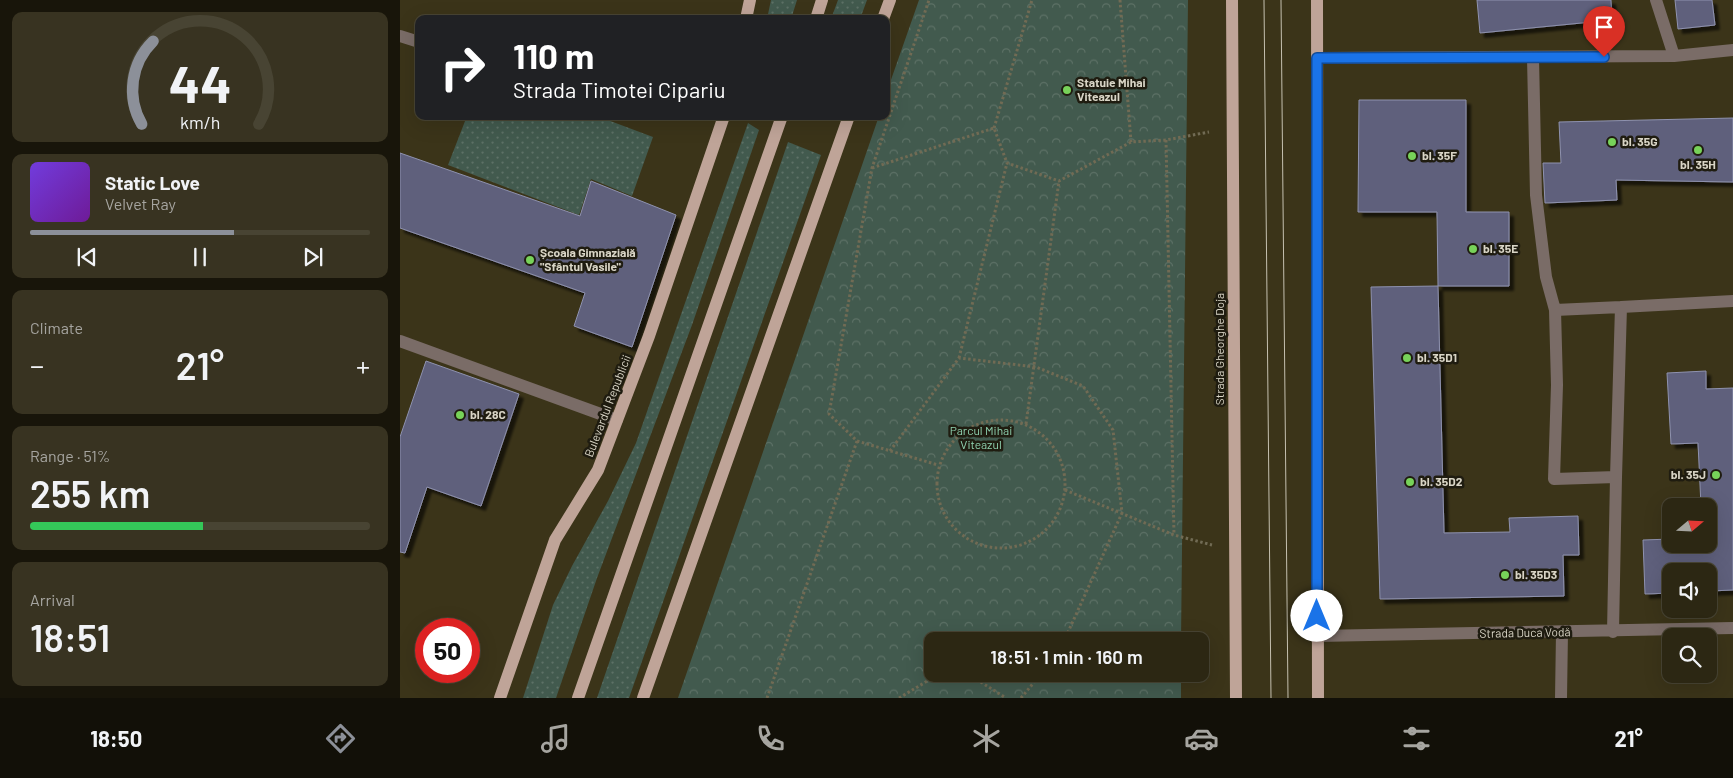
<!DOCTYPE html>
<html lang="en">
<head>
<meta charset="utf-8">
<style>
  :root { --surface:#2c2713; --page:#383321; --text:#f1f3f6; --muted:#a6a5a0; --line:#484433; --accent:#8c9099 }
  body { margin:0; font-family:Barlow,sans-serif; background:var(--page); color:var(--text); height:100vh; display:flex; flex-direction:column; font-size:19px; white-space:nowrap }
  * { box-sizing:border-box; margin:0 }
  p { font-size:16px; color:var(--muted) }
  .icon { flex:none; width:28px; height:28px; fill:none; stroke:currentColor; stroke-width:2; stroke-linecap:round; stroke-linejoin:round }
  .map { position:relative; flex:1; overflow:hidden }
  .side { display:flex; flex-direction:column; gap:12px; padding:12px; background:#18150a; width:400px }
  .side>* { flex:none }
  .banner { position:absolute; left:15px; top:15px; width:475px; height:105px; border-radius:10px; box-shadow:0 5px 20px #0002,0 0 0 1px var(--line); background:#202124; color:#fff; overflow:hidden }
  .needle { width:32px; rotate:71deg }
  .buttons { position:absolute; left:1262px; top:498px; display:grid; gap:10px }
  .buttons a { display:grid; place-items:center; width:55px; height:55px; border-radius:10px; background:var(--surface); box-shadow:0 5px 20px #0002,0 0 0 1px var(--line); font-size:25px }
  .speed { position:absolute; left:15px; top:618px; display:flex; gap:10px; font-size:25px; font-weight:700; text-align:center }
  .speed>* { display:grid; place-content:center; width:65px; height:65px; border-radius:50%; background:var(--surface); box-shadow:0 5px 20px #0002,0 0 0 1px var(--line); line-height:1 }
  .speed .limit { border:8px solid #d22; background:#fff; color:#111 }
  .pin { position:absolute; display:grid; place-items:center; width:42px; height:42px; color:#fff; margin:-51px -21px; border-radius:50% 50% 50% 0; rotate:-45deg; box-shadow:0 0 5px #0007 }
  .pin .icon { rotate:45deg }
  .me { position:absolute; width:55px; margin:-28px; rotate:0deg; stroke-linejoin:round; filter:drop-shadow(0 0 4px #0008) }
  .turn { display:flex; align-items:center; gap:18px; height:105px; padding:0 15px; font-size:22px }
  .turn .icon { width:65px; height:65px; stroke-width:2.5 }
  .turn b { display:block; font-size:35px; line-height:42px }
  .big { font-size:38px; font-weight:600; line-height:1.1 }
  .side .widget { flex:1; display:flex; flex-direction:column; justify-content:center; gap:8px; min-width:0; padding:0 18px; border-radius:10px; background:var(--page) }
  .side .dial { align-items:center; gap:0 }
  .dial svg { height:130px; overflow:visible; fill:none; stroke:var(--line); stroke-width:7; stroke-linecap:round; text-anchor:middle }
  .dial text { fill:var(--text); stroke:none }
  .song { display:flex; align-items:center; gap:15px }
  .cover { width:60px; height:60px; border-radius:8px; background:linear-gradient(135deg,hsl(260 70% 55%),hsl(280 70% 35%)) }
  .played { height:5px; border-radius:2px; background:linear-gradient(90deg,var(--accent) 60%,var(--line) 60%) }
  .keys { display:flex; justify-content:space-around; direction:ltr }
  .heat { display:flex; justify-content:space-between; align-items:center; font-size:28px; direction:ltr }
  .charge { height:8px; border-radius:4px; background:linear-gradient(90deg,#34c759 51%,var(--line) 0) }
  .trip { position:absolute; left:524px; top:632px; width:285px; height:50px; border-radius:10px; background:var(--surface); box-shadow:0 5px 20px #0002,0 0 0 1px var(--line); font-weight:600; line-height:50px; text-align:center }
  .dock { display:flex; height:80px; justify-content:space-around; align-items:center; background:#121008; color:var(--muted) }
  .dock .icon { width:35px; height:35px }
  .dock .on { color:var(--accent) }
  .dock b { font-size:22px; color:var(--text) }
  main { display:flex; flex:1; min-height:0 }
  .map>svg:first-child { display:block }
  .grass { fill:url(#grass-dots) }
  .forest { fill:url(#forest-crowns) }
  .building { fill:#5e607c; stroke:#8f92af; filter:url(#shadow) }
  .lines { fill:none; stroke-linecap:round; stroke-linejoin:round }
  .path { stroke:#716b54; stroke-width:3; stroke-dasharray:2.5 2.5; stroke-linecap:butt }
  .minor { stroke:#7a6c67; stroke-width:12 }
  .major { stroke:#bfa498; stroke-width:12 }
  .tram { stroke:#c5c0b0; stroke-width:1 }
  .route-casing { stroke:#114b97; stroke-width:12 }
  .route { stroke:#1a73e8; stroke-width:9 }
  .poi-dot { fill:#77d259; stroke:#1f1c10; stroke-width:2 }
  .labels { text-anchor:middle; stroke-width:5; stroke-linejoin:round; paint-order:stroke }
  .poi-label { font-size:12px; font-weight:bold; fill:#d9d5c6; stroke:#1f1c10; text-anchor:start }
  .street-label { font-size:12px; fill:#d9d5c6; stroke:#1f1c10 }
  .park-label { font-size:12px; fill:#8fd2b0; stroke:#1f1c10 }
</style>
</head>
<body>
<main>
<section class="side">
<div class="widget dial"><svg viewBox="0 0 100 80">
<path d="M14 69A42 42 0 1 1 86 69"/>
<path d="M14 69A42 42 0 0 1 21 18" stroke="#8c9099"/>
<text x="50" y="56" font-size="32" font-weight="700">44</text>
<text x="50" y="72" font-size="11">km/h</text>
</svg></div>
<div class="widget">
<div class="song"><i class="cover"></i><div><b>Static Love</b><p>Velvet Ray</p></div></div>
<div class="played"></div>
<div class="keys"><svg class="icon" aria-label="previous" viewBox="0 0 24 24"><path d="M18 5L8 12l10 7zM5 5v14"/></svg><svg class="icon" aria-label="pause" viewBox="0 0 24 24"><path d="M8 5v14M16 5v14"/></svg><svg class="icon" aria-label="next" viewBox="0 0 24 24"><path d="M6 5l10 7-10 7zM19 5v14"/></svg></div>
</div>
<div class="widget"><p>Climate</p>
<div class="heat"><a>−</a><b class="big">21°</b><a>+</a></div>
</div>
<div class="widget"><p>Range · 51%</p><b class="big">255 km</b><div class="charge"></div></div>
<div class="widget"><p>Arrival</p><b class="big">18:51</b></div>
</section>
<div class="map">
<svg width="1333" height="698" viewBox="0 0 1333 698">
  <defs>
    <pattern id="grass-dots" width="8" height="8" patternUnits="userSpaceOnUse" patternTransform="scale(1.25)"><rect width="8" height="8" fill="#425a4e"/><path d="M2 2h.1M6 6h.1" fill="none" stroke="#5d7166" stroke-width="1.8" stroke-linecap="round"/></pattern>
    <pattern id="forest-crowns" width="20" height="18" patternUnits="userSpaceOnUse" patternTransform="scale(1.25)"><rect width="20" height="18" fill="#425a4e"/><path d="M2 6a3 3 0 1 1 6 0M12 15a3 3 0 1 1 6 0" fill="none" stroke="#5d7166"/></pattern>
    <filter id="shadow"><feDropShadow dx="4.5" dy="4.5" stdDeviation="1" flood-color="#0009"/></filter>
  </defs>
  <rect width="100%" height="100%" fill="#3b3419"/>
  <!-- grass -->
  <path class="grass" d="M 371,0 L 397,0 L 391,19 L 367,19 Z
    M 438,0 L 467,0 L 460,19 L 431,19 Z
    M 67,116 L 197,116 L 253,137 L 232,196 L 191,179 L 179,215 L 48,165 Z
    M 348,123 L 359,130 L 292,325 L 197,578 L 156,698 L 123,698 L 153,605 L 172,566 L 208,501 L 236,443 Z
    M 388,142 L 421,155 L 229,698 L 197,698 Z"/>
  <!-- forest -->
  <path class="forest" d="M 519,0 L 788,0 L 781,641 L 532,641 L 532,674 L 781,674 L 781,698 L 278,698 L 479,116 L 486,116 L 486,94 Z"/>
  <!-- building -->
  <path class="building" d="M 1077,0 L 1211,0 L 1212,20 L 1080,33 Z
    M 1275,0 L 1312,0 L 1315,25 L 1278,29 Z
    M 959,100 L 1066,100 L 1066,212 L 1109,212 L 1109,286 L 1038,286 L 1037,212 L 958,212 Z
    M 1333,118 L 1333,182 L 1216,180 L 1217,200 L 1145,203 L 1143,163 L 1161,163 L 1159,122 Z
    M 0,153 L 180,216 L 191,181 L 276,215 L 232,347 L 174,326 L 185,293 L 0,228 Z
    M 1038,286 L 1044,533 L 1110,532 L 1109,518 L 1178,516 L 1179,555 L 1163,555 L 1164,596 L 980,599 L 971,287 Z
    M 26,361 L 119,394 L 81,506 L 27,487 L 5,553 L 0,552 L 0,437 Z
    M 1306,371 L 1306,389 L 1333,388 L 1333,590 L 1309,591 L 1309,571 L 1271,571 L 1271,593 L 1245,594 L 1243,540 L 1271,539 L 1271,544 L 1309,544 L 1309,506 L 1301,506 L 1298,443 L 1271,444 L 1267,373 Z"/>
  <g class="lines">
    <!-- path -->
    <path class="path" d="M 720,0 L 731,142
      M 594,128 L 632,0
      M 766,140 L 774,535
      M 472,168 L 594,128 L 607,163 L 659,181 L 731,142 L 766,140 L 809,132
      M 559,358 L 607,163
      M537 484a64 64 0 1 1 128 0a64 64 0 1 1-128 0Z
      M 626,424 L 659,181
      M 457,441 L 538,465
      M 490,451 L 559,358 L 636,367 L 683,386 L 713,430 L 722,513 L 664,641
      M 665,490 L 774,535 L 812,545
      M 611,641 L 616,639 L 623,641
      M 568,674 L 606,698
      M 367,698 L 457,441 L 429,414 L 472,168 L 529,0
      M 499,698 L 539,674
      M 621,698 L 641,674"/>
    <!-- minor -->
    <path class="minor" d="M 1256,0 L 1274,56
      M 0,36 L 19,42
      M 917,58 L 1274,56 L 1333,50
      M 1133,58 L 1136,195 L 1146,277 L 1155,310 L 1157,385 L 1154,479 L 1216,477 L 1213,632
      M 1221,307 L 1333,301
      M 1155,310 L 1221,307 L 1216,477
      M 0,341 L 217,420
      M 917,636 L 1333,628
      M 1161,698 L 1162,632"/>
    <!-- major -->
    <path class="major" d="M 832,0 L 836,698
      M 917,0 L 918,698
      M 346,19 L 350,0
      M 416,19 L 422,0
      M 483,19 L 490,0
      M 100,698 L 155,540 L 198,470 L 249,336 L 324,116
      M 178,698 L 382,116
      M 243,698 L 449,116"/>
    <!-- tram -->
    <path class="tram" d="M 864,0 L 871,698
      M 881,0 L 888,698"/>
  </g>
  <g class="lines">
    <defs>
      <path id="route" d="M 917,616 L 917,58 L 1204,57"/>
    </defs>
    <!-- route casing -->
    <use href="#route" class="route-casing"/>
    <!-- route -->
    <use href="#route" class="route"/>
  </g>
  <!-- markers -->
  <g class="poi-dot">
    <circle cx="667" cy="90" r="5"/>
    <circle cx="1212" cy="142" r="5"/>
    <circle cx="1298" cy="150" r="5"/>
    <circle cx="1012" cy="156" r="5"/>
    <circle cx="1073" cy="249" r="5"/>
    <circle cx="130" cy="260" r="5"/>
    <circle cx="1007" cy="358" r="5"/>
    <circle cx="60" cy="415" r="5"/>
    <circle cx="1316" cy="475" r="5"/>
    <circle cx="1010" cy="482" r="5"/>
    <circle cx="1105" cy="575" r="5"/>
  </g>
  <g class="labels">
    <!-- poi labels -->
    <g class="poi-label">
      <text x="677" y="87">Statuie Mihai<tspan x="677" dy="14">Viteazul</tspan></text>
      <text x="1222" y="146">bl. 35G</text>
      <text x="1022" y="160">bl. 35F</text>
      <text x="1298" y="169" text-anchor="middle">bl. 35H</text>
      <text x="1083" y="253">bl. 35E</text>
      <text x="140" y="257">Școala Gimnazială<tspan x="140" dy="14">"Sfântul Vasile"</tspan></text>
      <text x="1017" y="362">bl. 35D1</text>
      <text x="70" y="419">bl. 28C</text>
      <text x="1306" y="479" text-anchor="end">bl. 35J</text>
      <text x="1020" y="486">bl. 35D2</text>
      <text x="1115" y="579">bl. 35D3</text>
    </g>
    <!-- street labels -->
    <g class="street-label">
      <text transform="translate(820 349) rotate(-90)" y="4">Strada Gheorghe Doja</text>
      <text transform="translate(208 406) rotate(-69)" y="4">Bulevardul Republicii</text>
      <text transform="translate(1125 633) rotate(-1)" y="4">Strada Duca Vodă</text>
    </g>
    <!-- park labels -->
    <g class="park-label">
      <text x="581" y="435">Parcul Mihai<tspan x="581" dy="14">Viteazul</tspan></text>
    </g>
  </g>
</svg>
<div class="buttons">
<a><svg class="needle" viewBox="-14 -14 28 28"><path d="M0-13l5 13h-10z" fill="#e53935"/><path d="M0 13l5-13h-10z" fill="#a6a5a0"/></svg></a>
<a><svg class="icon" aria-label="sound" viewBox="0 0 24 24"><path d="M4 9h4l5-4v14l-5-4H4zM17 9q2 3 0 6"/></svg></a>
<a><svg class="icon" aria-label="search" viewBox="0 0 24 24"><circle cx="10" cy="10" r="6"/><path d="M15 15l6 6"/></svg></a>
</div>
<div class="speed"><div class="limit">50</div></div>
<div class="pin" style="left:1204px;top:57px;background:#d93025"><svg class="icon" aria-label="arrive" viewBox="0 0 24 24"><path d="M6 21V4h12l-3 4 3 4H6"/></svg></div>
<svg class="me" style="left:917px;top:616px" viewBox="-20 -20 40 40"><circle r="19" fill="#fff"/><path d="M0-13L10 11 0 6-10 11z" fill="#1a73e8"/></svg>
<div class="trip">18:51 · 1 min · 160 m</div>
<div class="banner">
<div class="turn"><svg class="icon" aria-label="right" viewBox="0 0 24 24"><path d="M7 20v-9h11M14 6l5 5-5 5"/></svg><div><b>110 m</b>Strada Timotei Cipariu</div></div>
</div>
</div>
</main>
<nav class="dock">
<b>18:50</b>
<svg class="icon on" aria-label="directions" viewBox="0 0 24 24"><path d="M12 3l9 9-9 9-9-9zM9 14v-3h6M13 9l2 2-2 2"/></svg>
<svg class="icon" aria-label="music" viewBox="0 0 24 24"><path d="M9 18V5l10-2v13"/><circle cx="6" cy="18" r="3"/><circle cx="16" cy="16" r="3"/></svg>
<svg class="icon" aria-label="phone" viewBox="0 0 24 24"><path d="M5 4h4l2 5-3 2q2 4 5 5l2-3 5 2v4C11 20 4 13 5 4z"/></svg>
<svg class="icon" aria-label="climate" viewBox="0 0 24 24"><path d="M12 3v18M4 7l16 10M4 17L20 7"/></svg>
<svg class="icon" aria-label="car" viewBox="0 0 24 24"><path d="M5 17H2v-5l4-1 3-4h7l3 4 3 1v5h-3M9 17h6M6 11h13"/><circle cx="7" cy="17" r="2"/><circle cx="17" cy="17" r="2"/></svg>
<svg class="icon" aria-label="filters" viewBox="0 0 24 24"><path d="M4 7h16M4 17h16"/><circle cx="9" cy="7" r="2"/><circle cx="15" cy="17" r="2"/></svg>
<b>21°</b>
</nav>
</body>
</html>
